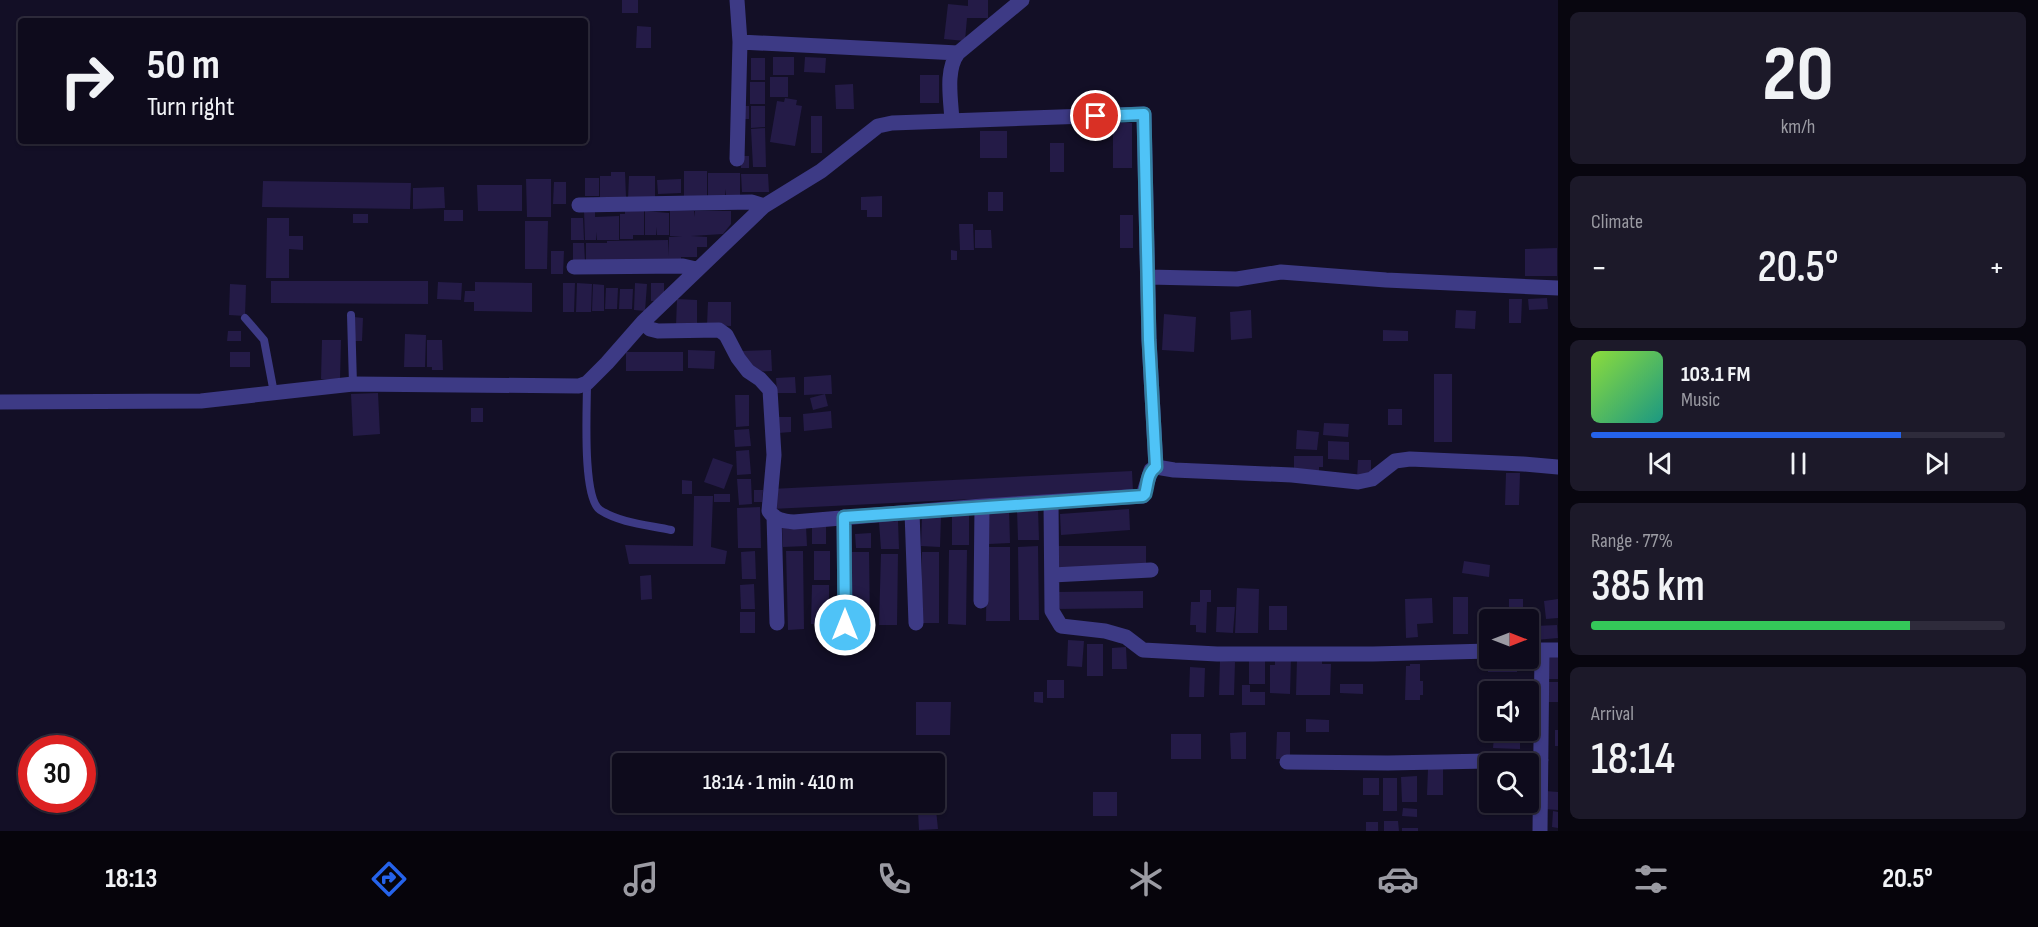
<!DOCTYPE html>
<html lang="en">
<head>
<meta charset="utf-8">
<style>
  :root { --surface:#0e0b1c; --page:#1c1929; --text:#f1f3f6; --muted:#9b9ba3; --line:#2e2b3b; --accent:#2563eb }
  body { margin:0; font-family:"Sofia Sans Condensed",sans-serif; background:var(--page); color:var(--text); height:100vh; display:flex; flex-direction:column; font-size:22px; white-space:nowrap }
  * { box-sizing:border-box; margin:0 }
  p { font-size:20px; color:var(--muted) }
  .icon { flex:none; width:33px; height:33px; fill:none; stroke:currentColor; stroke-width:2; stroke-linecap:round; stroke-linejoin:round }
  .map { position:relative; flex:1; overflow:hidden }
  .side { display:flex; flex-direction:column; gap:12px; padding:12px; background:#08060f; width:480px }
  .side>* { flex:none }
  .hud { position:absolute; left:18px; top:18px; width:570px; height:126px; border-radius:6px; box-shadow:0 2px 4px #0004,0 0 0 2px var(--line); background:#0e0b1c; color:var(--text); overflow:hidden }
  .needle { width:39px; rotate:90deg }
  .fabs { position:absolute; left:1479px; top:609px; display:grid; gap:12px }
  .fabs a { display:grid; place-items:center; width:60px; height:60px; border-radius:6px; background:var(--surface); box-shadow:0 2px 4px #0004,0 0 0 2px var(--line); font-size:30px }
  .speed { position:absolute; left:18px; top:735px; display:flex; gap:12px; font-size:30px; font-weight:700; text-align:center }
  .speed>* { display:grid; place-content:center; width:78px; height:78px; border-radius:50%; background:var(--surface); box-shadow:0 2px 4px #0004,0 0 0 2px var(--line); line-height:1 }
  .speed .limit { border:9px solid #d22; background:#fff; color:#111 }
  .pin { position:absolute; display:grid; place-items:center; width:51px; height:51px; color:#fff; margin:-26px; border:3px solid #fff; border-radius:50%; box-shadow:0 2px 6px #0007 }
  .me { position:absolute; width:66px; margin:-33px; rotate:0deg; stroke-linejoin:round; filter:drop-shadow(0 0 4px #0008) }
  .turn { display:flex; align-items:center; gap:21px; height:126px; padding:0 30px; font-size:27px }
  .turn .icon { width:78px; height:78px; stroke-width:2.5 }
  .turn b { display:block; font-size:42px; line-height:51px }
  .big { font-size:45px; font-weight:600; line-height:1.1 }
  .side .tile { flex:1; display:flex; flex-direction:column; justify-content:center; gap:9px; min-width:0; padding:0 21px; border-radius:9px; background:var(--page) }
  .side .dial { align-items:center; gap:0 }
  .dial b { font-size:78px; line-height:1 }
  .song { display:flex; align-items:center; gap:18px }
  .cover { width:72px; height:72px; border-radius:9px; background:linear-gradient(135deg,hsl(90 70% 55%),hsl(170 70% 35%)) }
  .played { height:6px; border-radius:3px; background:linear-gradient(90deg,var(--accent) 75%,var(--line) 75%) }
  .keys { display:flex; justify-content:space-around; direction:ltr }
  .heat { display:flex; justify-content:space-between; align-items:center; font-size:33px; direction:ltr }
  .charge { height:9px; border-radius:4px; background:linear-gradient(90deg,#34c759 77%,var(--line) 0) }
  .trip { position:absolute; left:612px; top:753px; width:333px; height:60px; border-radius:6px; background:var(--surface); box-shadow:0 2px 4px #0004,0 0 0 2px var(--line); font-weight:600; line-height:60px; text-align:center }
  .menu { display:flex; height:96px; justify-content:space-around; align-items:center; background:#06040b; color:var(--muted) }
  .menu .icon { width:42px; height:42px }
  .menu .active { color:var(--accent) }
  .menu b { font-size:27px; color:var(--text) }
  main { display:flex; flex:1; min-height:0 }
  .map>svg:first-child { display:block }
  .building { fill:#241b47 }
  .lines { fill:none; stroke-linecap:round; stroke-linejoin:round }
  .service { stroke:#3d3a85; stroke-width:8 }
  .minor { stroke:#3d3a85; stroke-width:15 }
  .route-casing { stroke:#337fa1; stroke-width:15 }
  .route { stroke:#4fc3f7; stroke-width:10 }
</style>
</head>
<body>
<main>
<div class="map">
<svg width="1558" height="831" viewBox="0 0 1558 831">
  <rect width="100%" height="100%" fill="#130f26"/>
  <!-- building -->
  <path class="building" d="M 622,0 L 638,0 L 638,13 L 622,13 Z
    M 968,0 L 988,0 L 988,18 L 967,18 L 965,41 L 944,39 L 948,4 L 968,6 Z
    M 637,26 L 651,27 L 651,48 L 636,48 Z
    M 773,57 L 794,57 L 794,75 L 773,75 Z
    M 805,57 L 826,58 L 825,73 L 804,72 Z
    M 751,58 L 765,58 L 765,80 L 751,80 Z
    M 920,75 L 939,75 L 939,103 L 920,103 Z
    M 770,77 L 788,77 L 788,97 L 770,97 Z
    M 750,82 L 765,82 L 765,104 L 750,104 Z
    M 853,84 L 854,109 L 836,109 L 835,85 Z
    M 785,98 L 797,100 L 796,105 L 802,106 L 795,146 L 770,142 L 777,101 L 784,102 Z
    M 741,106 L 749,106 L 749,119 L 741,119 Z
    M 751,106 L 765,106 L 765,127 L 751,128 Z
    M 811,116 L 822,116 L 822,153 L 811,153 Z
    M 1113,123 L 1132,123 L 1132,168 L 1113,168 Z
    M 765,128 L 766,167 L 753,167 L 751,129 Z
    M 980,131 L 1007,131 L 1007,158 L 980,158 Z
    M 1050,143 L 1064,143 L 1064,172 L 1050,172 Z
    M 741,156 L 749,156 L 749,168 L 741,168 Z
    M 684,171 L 707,171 L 707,199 L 684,199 Z
    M 611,172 L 625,172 L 626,197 L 600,197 L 600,176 L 611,176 Z
    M 708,173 L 740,173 L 740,195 L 726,195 L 725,189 L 725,196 L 708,196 Z
    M 741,174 L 768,174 L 769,192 L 742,192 Z
    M 629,176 L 655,176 L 655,199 L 628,199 Z
    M 585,178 L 599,178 L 599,196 L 585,196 Z
    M 526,179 L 551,179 L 551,217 L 527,217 Z
    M 681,179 L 681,193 L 658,194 L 657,180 Z
    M 263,181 L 411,183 L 410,209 L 262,207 Z
    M 554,182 L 566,182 L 566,204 L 553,204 Z
    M 477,185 L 522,185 L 522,211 L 478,211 Z
    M 444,187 L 445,208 L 413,209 L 413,188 Z
    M 988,192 L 1003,192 L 1003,211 L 988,211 Z
    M 882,196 L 882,217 L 867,217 L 867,210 L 861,210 L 861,197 Z
    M 444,210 L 463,210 L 463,221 L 444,221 Z
    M 584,210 L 595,210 L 595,217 L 619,216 L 619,240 L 597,240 L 596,232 L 596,240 L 585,240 Z
    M 670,210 L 694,211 L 694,217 L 695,211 L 731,211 L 731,224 L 723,234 L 691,236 L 707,237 L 707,247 L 697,247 L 697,257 L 681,257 L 681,260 L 586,261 L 586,243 L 607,243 L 607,241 L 668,240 L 669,256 L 669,237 L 682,237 L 670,236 Z
    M 625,211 L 644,211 L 644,235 L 633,235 L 633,239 L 620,239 L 620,214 L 625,214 Z
    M 645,211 L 669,213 L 669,235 L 657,235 L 656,227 L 656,235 L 645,235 Z
    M 353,214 L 368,214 L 368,223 L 353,223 Z
    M 1120,215 L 1133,215 L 1133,248 L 1120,248 Z
    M 267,218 L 289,218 L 289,236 L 303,236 L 303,250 L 289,249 L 289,278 L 266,278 Z
    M 571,218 L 583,218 L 584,240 L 571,240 Z
    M 525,221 L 548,221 L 547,269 L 525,269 Z
    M 959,224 L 973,224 L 974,250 L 960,250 Z
    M 975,230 L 991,230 L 992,248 L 975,248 Z
    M 573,243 L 584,243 L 585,262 L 573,262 Z
    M 1557,248 L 1557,276 L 1525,276 L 1525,249 Z
    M 951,250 L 957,251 L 957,260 L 951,260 Z
    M 551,251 L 564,251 L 563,274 L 551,274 Z
    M 271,281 L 428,281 L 428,304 L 271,303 Z
    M 438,282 L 462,283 L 461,300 L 437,299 Z
    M 475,282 L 532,283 L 532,312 L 474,311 L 474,302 L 464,302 L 465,291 L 475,291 Z
    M 563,283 L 575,283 L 574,312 L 563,312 Z
    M 577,283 L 592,284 L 591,312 L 576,312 Z
    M 635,283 L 647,284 L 645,311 L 634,310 Z
    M 651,283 L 664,283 L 664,301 L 651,301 Z
    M 230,284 L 246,285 L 245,316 L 229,315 Z
    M 593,284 L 604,285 L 604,311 L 592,311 Z
    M 606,288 L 618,288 L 617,309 L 605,309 Z
    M 620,289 L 633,289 L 632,309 L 619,309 Z
    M 1547,298 L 1548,309 L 1529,310 L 1528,299 Z
    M 677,299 L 697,300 L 697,326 L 676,326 Z
    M 1509,299 L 1522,299 L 1521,323 L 1509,323 Z
    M 708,302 L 731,302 L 731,326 L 707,325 Z
    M 1251,310 L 1252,338 L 1231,340 L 1230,312 Z
    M 1456,310 L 1476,311 L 1475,329 L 1455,328 Z
    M 1164,314 L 1196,317 L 1194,352 L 1162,350 Z
    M 354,317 L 363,318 L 362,341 L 353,341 Z
    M 1383,330 L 1408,331 L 1408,341 L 1383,341 Z
    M 228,331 L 241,331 L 241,341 L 227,341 Z
    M 405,334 L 426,335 L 425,367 L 404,367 Z
    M 322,340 L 341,340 L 340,380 L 321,379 Z
    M 427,340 L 442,340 L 443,370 L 432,370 L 432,367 L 427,367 Z
    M 688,350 L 715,351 L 714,369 L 688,368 Z
    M 771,350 L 772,371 L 751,372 L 742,351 Z
    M 230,352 L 250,352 L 250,367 L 230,367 Z
    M 626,352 L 683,352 L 683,371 L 626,371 Z
    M 1434,374 L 1452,374 L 1452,442 L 1434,442 Z
    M 831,375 L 832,394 L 825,394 L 828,406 L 813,410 L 810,398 L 825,394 L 804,395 L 804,377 Z
    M 795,377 L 796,393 L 777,393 L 776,378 Z
    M 378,393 L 380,434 L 353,436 L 351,394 Z
    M 735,395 L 749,395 L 749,426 L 736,427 Z
    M 471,408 L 483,408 L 483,422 L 471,422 Z
    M 1388,409 L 1402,409 L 1402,425 L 1388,425 Z
    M 831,411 L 832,428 L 804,431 L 803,414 Z
    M 777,417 L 791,417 L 791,432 L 778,433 Z
    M 1324,423 L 1349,424 L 1348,437 L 1323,435 Z
    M 749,429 L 751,446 L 735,447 L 734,430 Z
    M 1297,430 L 1319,432 L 1317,450 L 1296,449 Z
    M 1328,441 L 1349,442 L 1349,460 L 1328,459 Z
    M 749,450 L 751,474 L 737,475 L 736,451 Z
    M 1294,456 L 1323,456 L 1323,467 L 1319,467 L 1319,475 L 1294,475 Z
    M 713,458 L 733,465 L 724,489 L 704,482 Z
    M 1358,460 L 1371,460 L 1371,478 L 1357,477 Z
    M 1132,471 L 1133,491 L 772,509 L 771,489 Z
    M 1506,473 L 1520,473 L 1519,505 L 1505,505 Z
    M 737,479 L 751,479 L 752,504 L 739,505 Z
    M 682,480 L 692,481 L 692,494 L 682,494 Z
    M 754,490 L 763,490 L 762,502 L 754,502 Z
    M 714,494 L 730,494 L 730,502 L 714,502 Z
    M 694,496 L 713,496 L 711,547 L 727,551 L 725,564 L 629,564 L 625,545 L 693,546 Z
    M 760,507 L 761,548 L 738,548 L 737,508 Z
    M 1009,509 L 1010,543 L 989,544 L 988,510 Z
    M 1038,509 L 1039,540 L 1018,540 L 1017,510 Z
    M 1129,509 L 1130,530 L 1061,535 L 1060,514 Z
    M 952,513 L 969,513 L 969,545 L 952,545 Z
    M 922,516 L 941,516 L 940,547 L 921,546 Z
    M 898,521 L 899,549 L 881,549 L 879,522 Z
    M 812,525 L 826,525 L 826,544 L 812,544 Z
    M 806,526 L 807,546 L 783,547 L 782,527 Z
    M 871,533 L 871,548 L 856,548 L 855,534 Z
    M 1038,546 L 1039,620 L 1019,620 L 1018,547 Z
    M 1057,546 L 1146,546 L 1146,567 L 1057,567 Z
    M 987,547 L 1010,547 L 1010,621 L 986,621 Z
    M 949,550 L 967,550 L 966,625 L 948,624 Z
    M 755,551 L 756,579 L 742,579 L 741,552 Z
    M 786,551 L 803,551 L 804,629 L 788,630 Z
    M 814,551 L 830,551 L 830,580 L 814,580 Z
    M 848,552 L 869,552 L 870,625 L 849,625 Z
    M 922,552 L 939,552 L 939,623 L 922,623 Z
    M 881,554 L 898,554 L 897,625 L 879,625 Z
    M 1464,561 L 1490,565 L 1489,577 L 1462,573 Z
    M 651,575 L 652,599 L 641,600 L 640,576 Z
    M 754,584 L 755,609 L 741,609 L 740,585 Z
    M 812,585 L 829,585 L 829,625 L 811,624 Z
    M 1237,588 L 1259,589 L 1258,633 L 1235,633 Z
    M 1200,590 L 1211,590 L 1211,602 L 1207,602 L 1206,633 L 1196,632 L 1196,625 L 1190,625 L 1191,602 L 1200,602 Z
    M 1143,591 L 1143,608 L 1056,609 L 1055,592 Z
    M 1453,597 L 1468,597 L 1468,634 L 1453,634 Z
    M 1432,598 L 1433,623 L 1417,624 L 1418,637 L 1406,638 L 1405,599 Z
    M 1509,599 L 1523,599 L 1523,620 L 1509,620 Z
    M 1558,599 L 1558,618 L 1546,619 L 1544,601 Z
    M 1269,606 L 1287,606 L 1287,630 L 1269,630 Z
    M 1217,607 L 1235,607 L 1233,633 L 1216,632 Z
    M 740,612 L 755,612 L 755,633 L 740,633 Z
    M 1481,619 L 1490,619 L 1490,639 L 1481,639 Z
    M 1557,625 L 1558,638 L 1536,640 L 1535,626 Z
    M 1068,640 L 1084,641 L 1082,667 L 1067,666 Z
    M 1087,644 L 1103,644 L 1103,676 L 1087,676 Z
    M 1126,647 L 1127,669 L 1112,669 L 1112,648 Z
    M 1544,653 L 1558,653 L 1558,679 L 1544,679 Z
    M 1275,657 L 1291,657 L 1290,694 L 1270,693 L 1270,665 L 1275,665 Z
    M 1249,658 L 1265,659 L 1265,684 L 1249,684 Z
    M 1488,658 L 1517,658 L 1517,672 L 1488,672 Z
    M 1297,659 L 1322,659 L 1322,664 L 1331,664 L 1330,695 L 1296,695 Z
    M 1220,661 L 1235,662 L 1234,695 L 1219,695 Z
    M 1410,664 L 1420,664 L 1420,681 L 1423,681 L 1423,695 L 1420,695 L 1420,700 L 1405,700 L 1406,666 L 1410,666 Z
    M 1190,667 L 1205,668 L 1204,697 L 1189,697 Z
    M 1047,680 L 1064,680 L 1064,698 L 1047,698 Z
    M 1546,682 L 1558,682 L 1558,702 L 1547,702 Z
    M 1340,684 L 1363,684 L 1363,694 L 1340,693 Z
    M 1242,685 L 1250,685 L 1250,692 L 1265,692 L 1265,705 L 1242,705 Z
    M 1034,692 L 1043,692 L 1043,703 L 1034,702 Z
    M 916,702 L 951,702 L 950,735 L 916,735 Z
    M 1306,719 L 1329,720 L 1329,732 L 1306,732 Z
    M 1555,730 L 1558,730 L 1558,746 L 1555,746 Z
    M 1246,732 L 1246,759 L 1231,759 L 1230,733 Z
    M 1277,732 L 1290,732 L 1290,759 L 1276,759 Z
    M 1171,734 L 1201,734 L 1201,759 L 1171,759 Z
    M 1494,737 L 1520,738 L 1520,749 L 1493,748 Z
    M 1428,769 L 1443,769 L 1443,795 L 1427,795 Z
    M 1417,776 L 1417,802 L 1402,802 L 1401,777 Z
    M 1363,778 L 1379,778 L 1379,795 L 1363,795 Z
    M 1383,778 L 1397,778 L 1397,811 L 1383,811 Z
    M 1545,791 L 1558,792 L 1558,810 L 1544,809 Z
    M 1093,792 L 1117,792 L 1117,816 L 1093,816 Z
    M 1403,808 L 1417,809 L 1417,817 L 1402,816 Z
    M 936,810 L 938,829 L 919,830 L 918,811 Z
    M 1553,811 L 1558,812 L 1558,828 L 1552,827 Z
    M 1384,821 L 1398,821 L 1399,831 L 1384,831 Z
    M 1366,822 L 1378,822 L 1378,831 L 1366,831 Z
    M 1402,828 L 1418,828 L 1418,831 L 1402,831 Z"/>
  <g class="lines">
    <!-- service -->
    <path class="service" d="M 351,315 L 353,384
      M 245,318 L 264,340 L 274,393
      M 587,383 C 587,407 582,498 600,510 C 620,523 648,525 671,530"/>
    <!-- minor -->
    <path class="minor" d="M 737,0 L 740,42 L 737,159
      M 740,42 L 958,53
      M 952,121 C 951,100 945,70 958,53 L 1022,0
      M 579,205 L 752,202 L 764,206
      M 574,267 L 683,266 L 696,269
      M 1148,277 L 1237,279 L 1281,272 L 1386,280 L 1558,288
      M 643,322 L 650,329 L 658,331 L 719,330 L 726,335 L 738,358 L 748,371 L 760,379 L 770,390 L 774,455 L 769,511 C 775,520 783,521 794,522 L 982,506 L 1143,496 L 1151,470 L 1156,467
      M 0,402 L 201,401 L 353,384 L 579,386 L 587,383 L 607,363 L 643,322 L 764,206 L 821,171 L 878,126 L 892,123 L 1144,114 L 1149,340 L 1156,467 L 1174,470 L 1292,475 L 1358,482 L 1372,479 L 1395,461 L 1410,459 L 1523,464 L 1558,467
      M 1051,502 L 1052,611 L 1061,626 L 1105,631 L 1126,637 L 1143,650 L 1217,654 L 1373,654 L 1490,651
      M 912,512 L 916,623
      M 774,516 L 777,623
      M 844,517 L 845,625
      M 1052,575 L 1151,570
      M 981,601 L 982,506
      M 1528,650 L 1558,650
      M 1287,762 L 1388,763 L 1541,760
      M 1540,831 L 1542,650"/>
  </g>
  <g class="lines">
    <defs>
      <path id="route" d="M 845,625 L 844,517 L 1143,496 L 1145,494 C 1148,484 1147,473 1156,467 L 1149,340 L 1144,114 L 1096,116"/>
    </defs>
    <!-- route casing -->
    <use href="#route" class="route-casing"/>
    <!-- route -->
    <use href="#route" class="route"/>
  </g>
</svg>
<div class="fabs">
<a><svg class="needle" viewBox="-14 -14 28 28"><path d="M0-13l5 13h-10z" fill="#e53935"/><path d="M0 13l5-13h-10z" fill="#9b9ba3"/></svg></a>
<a><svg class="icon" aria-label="sound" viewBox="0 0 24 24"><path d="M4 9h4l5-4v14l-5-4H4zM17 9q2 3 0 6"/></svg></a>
<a><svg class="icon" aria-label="search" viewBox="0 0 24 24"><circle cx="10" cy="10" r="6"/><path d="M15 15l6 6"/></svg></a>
</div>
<div class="speed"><div class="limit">30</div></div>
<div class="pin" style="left:1096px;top:116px;background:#d93025"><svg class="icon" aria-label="arrive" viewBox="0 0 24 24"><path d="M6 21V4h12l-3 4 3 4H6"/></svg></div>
<svg class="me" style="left:845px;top:625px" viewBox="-20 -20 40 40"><circle r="17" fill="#4fc3f7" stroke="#fff" stroke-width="3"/><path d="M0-11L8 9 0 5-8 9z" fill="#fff"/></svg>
<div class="trip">18:14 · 1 min · 410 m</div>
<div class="hud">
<div class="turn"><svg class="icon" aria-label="right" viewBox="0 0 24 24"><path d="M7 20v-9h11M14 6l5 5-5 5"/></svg><div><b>50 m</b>Turn right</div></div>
</div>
</div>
<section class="side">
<div class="tile dial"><b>20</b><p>km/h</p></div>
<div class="tile"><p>Climate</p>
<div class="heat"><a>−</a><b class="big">20.5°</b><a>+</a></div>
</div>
<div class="tile">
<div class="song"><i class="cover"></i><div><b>103.1 FM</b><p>Music</p></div></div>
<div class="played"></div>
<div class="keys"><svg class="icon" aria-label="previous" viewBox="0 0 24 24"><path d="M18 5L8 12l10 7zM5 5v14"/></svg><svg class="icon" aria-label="pause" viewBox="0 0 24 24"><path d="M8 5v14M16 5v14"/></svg><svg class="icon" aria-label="next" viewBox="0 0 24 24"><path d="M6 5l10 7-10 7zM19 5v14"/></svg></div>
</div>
<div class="tile"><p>Range · 77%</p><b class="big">385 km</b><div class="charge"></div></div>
<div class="tile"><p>Arrival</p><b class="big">18:14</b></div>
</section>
</main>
<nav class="menu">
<b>18:13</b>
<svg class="icon active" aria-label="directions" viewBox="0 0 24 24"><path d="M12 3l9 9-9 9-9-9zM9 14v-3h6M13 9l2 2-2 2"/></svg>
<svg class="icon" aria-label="music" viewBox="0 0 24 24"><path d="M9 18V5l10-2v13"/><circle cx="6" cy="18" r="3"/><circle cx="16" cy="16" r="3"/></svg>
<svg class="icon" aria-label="phone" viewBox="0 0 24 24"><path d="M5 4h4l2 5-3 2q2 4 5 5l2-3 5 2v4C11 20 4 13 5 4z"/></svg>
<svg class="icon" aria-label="climate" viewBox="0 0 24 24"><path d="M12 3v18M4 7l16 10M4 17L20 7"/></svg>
<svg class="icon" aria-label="car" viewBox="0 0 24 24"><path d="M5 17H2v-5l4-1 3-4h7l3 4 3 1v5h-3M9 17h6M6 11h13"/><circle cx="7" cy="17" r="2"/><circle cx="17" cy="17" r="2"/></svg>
<svg class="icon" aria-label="filters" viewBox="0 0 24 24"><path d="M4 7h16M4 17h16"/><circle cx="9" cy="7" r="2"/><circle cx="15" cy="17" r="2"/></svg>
<b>20.5°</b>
</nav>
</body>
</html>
